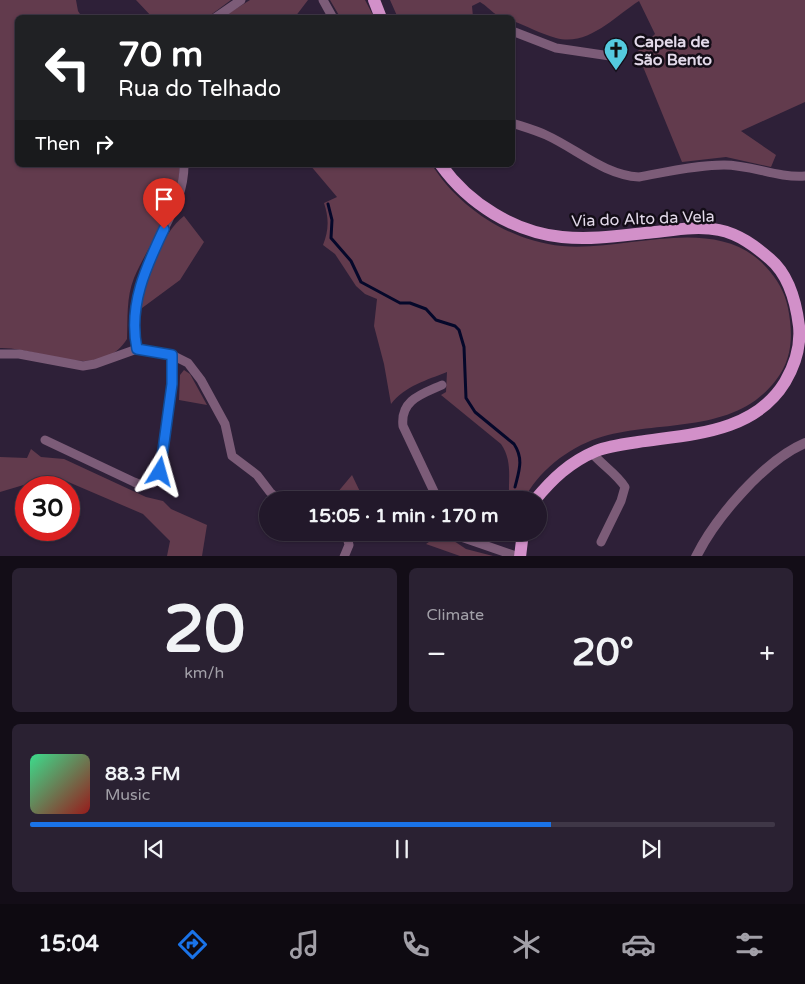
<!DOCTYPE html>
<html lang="en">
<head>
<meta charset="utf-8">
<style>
  :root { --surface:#22182a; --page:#2a2132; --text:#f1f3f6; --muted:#a2a0a8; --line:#3f3747; --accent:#1a73e8 }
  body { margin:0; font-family:"Varela Round",sans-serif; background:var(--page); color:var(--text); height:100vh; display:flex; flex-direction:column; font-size:19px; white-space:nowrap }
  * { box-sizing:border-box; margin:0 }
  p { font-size:16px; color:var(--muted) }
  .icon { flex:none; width:28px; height:28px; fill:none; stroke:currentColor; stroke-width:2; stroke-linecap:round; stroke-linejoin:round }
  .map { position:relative; height:556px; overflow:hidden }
  .sheet { display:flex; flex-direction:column; gap:12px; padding:12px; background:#130d17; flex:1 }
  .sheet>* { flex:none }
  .top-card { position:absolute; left:15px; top:15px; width:500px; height:152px; border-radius:8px; box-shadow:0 1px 4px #0004,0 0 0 1px var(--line); background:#202124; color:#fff; overflow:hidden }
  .speed { position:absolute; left:15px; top:476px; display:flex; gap:10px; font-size:25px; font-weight:700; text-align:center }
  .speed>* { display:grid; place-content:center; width:65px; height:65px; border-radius:50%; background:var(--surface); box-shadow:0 1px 4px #0004,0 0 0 1px var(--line); line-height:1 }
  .speed .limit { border:8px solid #d22; background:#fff; color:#111 }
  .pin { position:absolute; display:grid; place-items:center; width:42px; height:42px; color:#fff; margin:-51px -21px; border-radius:50% 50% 50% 0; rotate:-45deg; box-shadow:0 0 5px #0007 }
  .pin .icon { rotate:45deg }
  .me { position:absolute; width:55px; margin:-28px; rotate:8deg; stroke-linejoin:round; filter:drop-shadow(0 0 4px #0008) }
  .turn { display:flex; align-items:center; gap:18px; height:105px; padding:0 20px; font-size:22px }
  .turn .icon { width:65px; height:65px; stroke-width:2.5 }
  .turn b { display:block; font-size:35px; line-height:42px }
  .then { display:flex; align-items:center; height:48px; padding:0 20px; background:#0003; gap:10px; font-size:19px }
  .big { font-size:38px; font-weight:700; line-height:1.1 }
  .sheet .tile { flex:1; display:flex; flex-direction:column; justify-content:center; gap:8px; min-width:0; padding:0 18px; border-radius:8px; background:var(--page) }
  .sheet .dial { align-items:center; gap:0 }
  .dial b { font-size:65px; line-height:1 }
  .song { display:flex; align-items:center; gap:15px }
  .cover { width:60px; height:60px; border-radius:8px; background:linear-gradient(135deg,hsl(150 70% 55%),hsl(0 70% 35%)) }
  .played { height:5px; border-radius:2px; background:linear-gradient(90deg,var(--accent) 70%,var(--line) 70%) }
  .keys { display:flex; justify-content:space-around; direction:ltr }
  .heat { display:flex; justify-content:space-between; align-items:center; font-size:28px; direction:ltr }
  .sheet .tiles { flex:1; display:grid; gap:12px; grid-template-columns:1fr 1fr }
  .tile:last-child { grid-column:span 2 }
  .trip { position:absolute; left:259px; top:491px; width:288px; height:50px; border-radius:25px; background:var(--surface); box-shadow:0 1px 4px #0004,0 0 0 1px var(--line); font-weight:700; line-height:50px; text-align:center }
  .tab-bar { display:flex; height:80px; justify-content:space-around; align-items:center; background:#0e0a11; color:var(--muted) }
  .tab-bar .icon { width:35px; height:35px }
  .tab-bar .on { color:var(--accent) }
  .tab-bar b { font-size:22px; color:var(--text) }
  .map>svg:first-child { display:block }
  .green { fill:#623b4d }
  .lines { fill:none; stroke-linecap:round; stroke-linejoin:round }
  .stream { stroke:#05082a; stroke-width:3 }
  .minor { stroke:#7c5c78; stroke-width:9 }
  .tertiary { stroke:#7c5c78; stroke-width:10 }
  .primary { stroke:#d290c9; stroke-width:12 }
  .route-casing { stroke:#114b97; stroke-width:12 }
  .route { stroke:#1a73e8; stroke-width:9 }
  .labels { text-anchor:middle; stroke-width:5; stroke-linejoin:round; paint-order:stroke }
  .poi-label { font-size:16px; font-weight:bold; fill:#e3daea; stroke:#130d17; text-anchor:start }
  .street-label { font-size:16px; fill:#e3daea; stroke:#130d17 }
</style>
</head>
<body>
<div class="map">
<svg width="805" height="557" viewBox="0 0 805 557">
  <rect width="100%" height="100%" fill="#2e2038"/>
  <!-- green -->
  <path class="green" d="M 0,0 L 76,0 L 78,11 L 82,17 L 18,18 L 18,165 L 179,165 C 182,203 148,244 134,278 C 126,298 128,318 127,339 C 99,383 40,347 0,348 Z
    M 136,0 L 231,0 L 208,17 L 153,18 Z
    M 250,0 L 308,0 L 295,17 L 221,18 Z
    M 330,0 L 365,0 L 374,17 L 340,17 Z
    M 390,0 L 805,0 L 805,102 L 741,131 L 776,155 L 771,167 L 726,157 L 682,162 L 637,52 L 655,34 L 639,1 C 615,16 588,47 556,38 C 541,34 527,26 513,21 L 512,18 C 494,18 493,10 480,2 L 472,6 L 473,17 L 398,18 Z
    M 310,165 L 432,165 C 460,209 510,241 562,246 C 628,252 716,212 766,267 C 777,279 785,292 788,308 C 793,334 793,358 776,380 C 734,436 657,419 598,438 C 568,448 537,472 524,500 L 509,500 C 508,480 513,461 501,444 L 441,395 L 446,392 L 447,372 C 427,380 405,386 391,404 L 384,364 L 374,326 L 377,299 L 365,294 L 356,286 L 335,254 L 323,245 C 329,230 329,218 324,203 L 337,197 Z
    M 184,216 L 204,242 L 180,280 L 138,311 C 145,283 160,234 184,216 Z
    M 184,370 L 190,374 L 207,405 L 179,400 L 180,375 Z
    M 31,449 L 41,457 L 64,459 L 146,497 L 163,501 L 171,509 L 207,525 L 202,556 L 167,556 L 170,541 L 143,514 L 59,478 L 37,481 L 0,492 L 0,457 L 27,458 Z
    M 352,475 L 364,500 L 327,500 L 328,497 L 332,499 Z
    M 442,533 L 466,549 L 493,556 L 460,556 L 426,544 Z"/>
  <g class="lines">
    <!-- stream -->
    <path class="stream" d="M 328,204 L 332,220 L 331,238 L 351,261 L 361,282 L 400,303 L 410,303 L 426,309 L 436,320 L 455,326 L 459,330 L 464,347 L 466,398 L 475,412 L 514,444 C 524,459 519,471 515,487"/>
    <!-- minor -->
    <path class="minor" d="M 323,0 L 333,18
      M 215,18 L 241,0
      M 512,31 L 556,48 L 610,56
      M 512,123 C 524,127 535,130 546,135 C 577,149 604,175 639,177 C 667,172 696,165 724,165 C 752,165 777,178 805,176
      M 137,349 C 128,306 145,268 163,231 C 174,209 184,190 184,165
      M 0,354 L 19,354 L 83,366 L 95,364 L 137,349 L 172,355 L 188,363 L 201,380 L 225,424 L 232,456 L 257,475 L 270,492 L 279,500
      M 45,440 L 134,482 L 141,485 L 153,483 L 160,472 L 172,384 L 172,355
      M 592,453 C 602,465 617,474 625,487 L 621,501 L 601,542
      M 438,500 L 403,426 C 400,400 422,394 442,385
      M 457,532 L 464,538 L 519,557
      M 344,557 L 349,545 L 346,532"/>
    <!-- tertiary -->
    <path class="tertiary" d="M 696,557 C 715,518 765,460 805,443"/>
    <!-- primary -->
    <path class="primary" d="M 374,0 L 381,18
      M 441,165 C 469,204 514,232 562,237 C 590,240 618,236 645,233 C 669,231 696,225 719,230 C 739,234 755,246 770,259 C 789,275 796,302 799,326 C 801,346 795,365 785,382 C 754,433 691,434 638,442 C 624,444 608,446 596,451 C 570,462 552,479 535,500
      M 520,557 L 523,532"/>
  </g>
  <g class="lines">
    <defs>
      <path id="route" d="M 160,472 L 172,384 L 172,355 L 137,349 C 128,305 146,267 164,229"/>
    </defs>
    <!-- route casing -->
    <use href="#route" class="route-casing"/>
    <!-- route -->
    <use href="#route" class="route"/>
  </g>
  <!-- icons -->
  <defs>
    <symbol id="church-pin" viewBox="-11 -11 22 30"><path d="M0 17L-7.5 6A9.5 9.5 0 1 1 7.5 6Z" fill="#54cade" stroke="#130d17"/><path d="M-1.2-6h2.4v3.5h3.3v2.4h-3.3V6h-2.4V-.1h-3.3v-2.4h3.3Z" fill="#111"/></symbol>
  </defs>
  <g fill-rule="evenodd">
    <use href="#church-pin" x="602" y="36" width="28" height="38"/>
  </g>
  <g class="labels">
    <!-- poi labels -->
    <g class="poi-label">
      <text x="634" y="47">Capela de<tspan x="634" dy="18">São Bento</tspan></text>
    </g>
    <!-- street labels -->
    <g class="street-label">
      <text transform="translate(643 218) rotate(-2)" y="6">Via do Alto da Vela</text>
    </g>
  </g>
</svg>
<div class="speed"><div class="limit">30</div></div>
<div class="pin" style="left:164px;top:229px;background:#d93025"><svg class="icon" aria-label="arrive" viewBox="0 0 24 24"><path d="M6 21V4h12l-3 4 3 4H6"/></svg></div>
<svg class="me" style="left:160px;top:472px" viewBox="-20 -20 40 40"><path d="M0-17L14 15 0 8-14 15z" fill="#1a73e8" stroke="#fff" stroke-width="4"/></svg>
<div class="trip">15:05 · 1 min · 170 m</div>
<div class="top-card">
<div class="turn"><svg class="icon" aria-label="left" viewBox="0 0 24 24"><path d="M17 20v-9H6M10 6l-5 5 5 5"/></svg><div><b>70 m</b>Rua do Telhado</div></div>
<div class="then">Then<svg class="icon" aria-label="right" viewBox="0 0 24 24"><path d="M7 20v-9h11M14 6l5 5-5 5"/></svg></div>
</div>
</div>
<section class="sheet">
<div class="tiles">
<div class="tile dial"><b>20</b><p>km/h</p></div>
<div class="tile"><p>Climate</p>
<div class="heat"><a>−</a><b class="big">20°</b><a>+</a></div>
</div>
<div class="tile">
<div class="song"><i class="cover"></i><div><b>88.3 FM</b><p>Music</p></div></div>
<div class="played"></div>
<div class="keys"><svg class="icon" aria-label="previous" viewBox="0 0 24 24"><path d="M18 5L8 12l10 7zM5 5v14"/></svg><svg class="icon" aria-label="pause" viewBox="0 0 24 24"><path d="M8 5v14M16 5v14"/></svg><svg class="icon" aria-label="next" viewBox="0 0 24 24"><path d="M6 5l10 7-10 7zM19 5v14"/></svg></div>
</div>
</div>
</section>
<nav class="tab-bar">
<b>15:04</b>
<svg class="icon on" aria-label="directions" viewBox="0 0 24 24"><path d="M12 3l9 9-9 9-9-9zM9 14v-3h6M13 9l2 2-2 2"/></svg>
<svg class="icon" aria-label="music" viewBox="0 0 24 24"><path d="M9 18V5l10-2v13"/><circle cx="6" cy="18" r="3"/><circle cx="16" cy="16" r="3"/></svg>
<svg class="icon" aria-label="phone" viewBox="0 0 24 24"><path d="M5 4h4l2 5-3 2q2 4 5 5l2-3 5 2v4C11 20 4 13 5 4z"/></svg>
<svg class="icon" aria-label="climate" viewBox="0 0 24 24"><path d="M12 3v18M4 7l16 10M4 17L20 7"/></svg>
<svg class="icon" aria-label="car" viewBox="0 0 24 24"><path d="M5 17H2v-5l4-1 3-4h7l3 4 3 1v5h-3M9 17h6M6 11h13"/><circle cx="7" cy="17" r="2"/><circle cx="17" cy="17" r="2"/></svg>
<svg class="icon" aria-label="filters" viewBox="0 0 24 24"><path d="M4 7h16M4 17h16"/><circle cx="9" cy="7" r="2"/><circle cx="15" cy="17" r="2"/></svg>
</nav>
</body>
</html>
